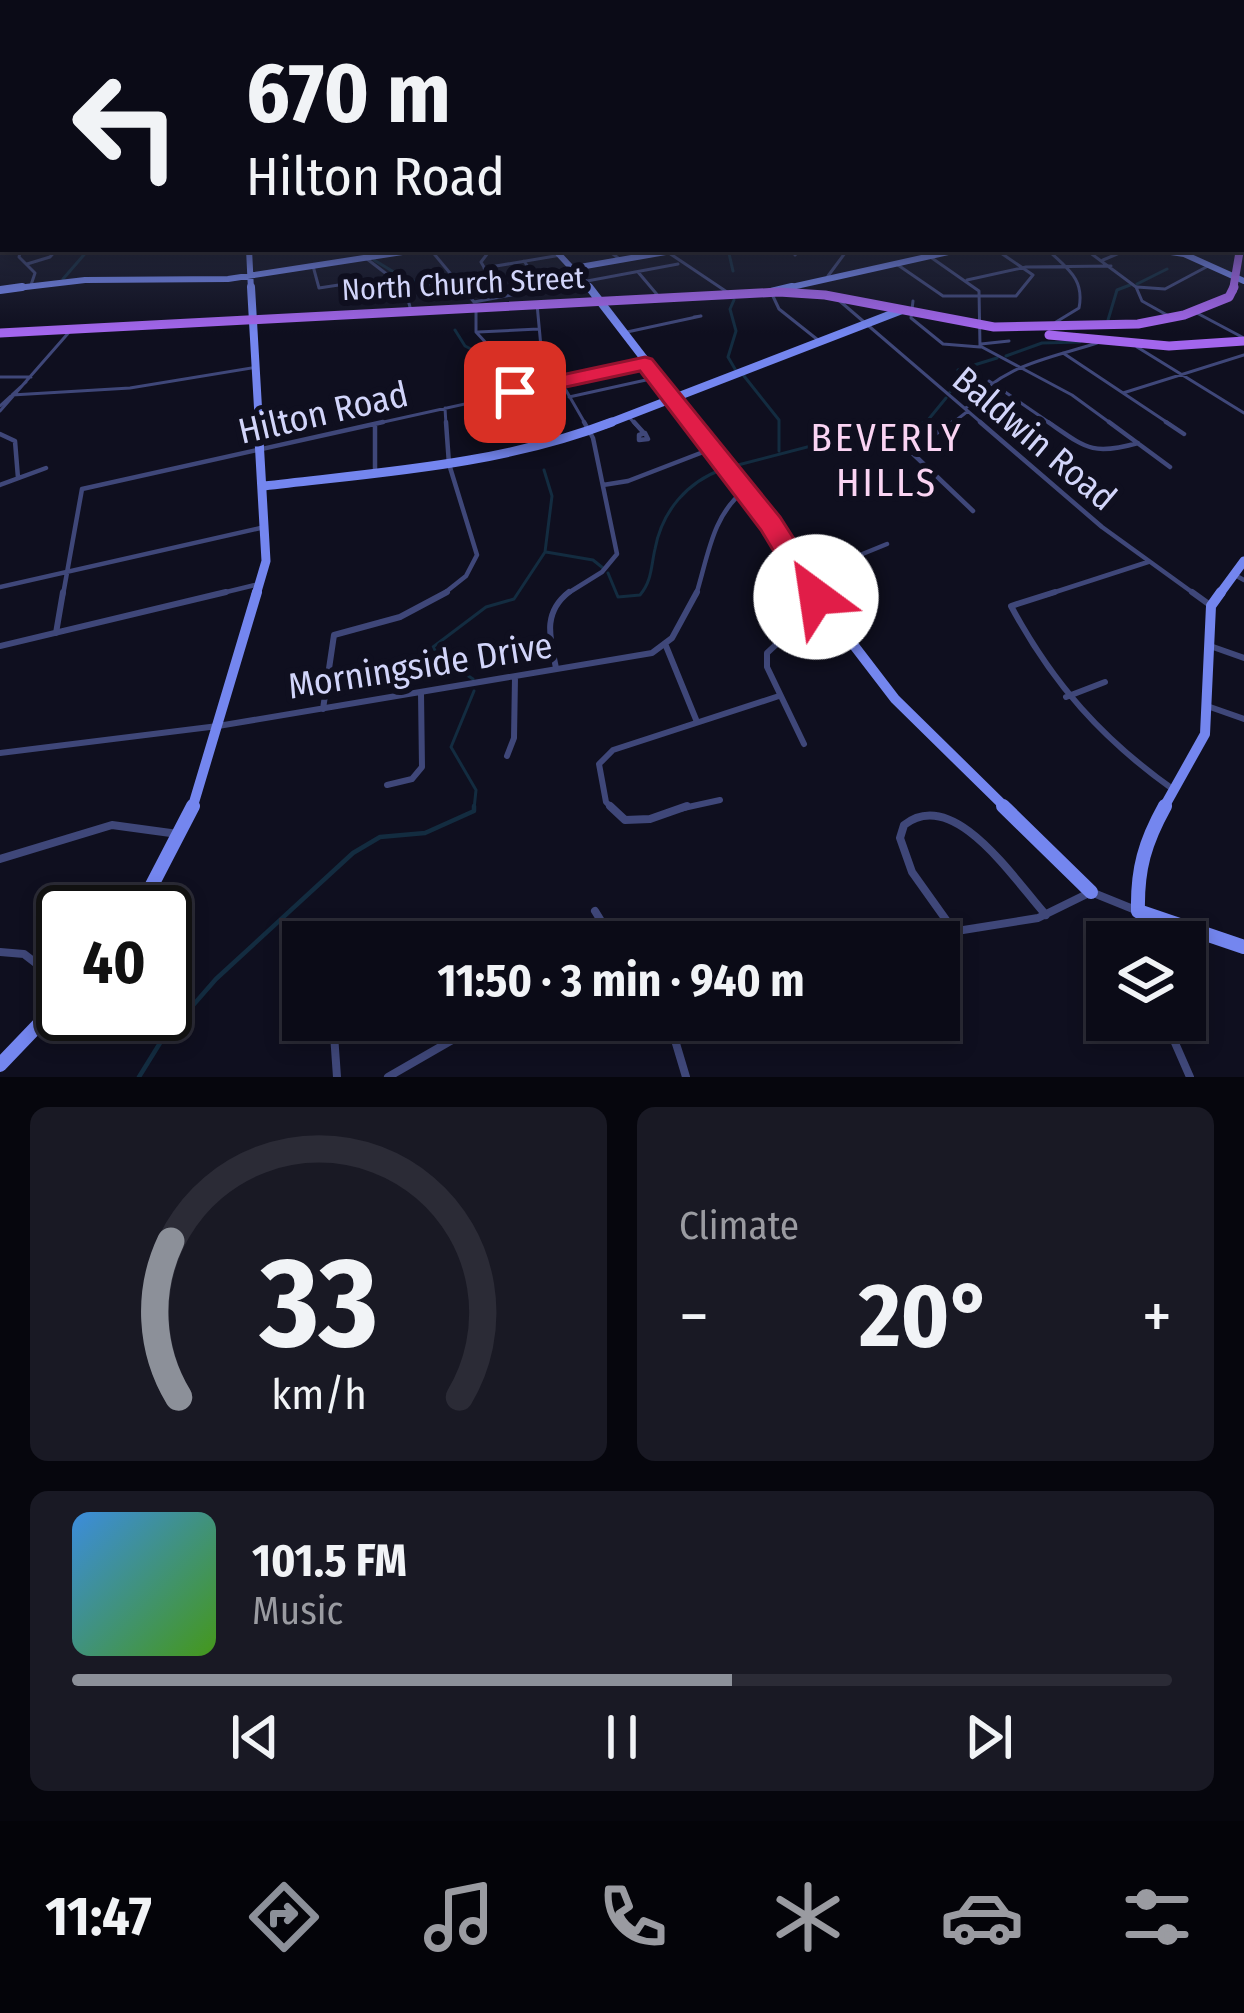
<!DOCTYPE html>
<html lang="en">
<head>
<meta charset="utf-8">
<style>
  :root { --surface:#0b0b17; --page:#191924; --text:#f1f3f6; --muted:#9a9ba1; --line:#2b2b36; --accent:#8c9099 }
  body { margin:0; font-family:"Fira Sans Condensed",sans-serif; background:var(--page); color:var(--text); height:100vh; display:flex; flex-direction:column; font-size:45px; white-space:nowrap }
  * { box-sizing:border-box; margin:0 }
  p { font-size:39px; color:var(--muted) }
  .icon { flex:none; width:66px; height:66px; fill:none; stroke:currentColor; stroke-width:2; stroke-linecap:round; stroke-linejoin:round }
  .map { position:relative; height:1077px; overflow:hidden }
  .details { display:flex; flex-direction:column; gap:30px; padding:30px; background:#06060d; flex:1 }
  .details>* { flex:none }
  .guide { position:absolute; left:0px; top:0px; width:1245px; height:252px; box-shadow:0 6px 18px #0003,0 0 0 3px var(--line); background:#0b0b17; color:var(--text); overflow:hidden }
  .tools { position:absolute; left:1086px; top:921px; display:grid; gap:24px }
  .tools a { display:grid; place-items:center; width:120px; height:120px; border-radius:0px; background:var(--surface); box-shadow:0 6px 18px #0003,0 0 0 3px var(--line); font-size:60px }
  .speed { position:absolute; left:36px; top:885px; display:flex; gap:24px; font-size:60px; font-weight:700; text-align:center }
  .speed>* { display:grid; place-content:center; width:156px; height:156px; border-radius:50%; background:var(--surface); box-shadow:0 6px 18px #0003,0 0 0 3px var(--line); line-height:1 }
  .speed .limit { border:6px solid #111; border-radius:18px; background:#fff; color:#111 }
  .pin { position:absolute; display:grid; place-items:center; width:102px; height:102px; color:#fff; margin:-51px; border-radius:24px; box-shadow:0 6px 18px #0006 }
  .me { position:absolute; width:132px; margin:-66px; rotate:329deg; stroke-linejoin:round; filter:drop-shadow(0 0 9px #0008) }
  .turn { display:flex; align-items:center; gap:42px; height:252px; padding:0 48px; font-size:54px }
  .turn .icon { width:156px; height:156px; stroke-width:2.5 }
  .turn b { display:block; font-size:84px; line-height:102px }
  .big { font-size:90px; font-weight:700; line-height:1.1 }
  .details .card { flex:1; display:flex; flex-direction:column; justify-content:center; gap:18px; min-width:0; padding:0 42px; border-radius:18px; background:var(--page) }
  .details .dial { align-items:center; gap:0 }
  .dial svg { height:312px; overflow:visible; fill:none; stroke:var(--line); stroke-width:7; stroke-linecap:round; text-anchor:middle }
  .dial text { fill:var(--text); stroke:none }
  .song { display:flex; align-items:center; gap:36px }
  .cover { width:144px; height:144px; border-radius:18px; background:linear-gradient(135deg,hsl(210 70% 55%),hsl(100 70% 35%)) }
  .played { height:12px; border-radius:6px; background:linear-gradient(90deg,var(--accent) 60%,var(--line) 60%) }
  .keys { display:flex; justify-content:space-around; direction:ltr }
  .heat { display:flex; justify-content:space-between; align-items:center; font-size:66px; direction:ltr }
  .details .tiles { flex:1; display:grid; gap:30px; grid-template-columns:1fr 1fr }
  .card:last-child { grid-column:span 2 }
  .trip { position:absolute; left:282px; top:921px; width:678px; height:120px; border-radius:0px; background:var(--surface); box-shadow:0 6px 18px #0003,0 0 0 3px var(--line); font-weight:700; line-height:120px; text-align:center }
  .tab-bar { display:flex; height:192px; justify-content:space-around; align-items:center; background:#040409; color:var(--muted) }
  .tab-bar .icon { width:84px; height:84px }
  .tab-bar .current { color:var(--accent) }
  .tab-bar b { font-size:54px; color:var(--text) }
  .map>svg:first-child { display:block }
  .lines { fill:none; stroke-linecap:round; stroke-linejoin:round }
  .stream-far1 { stroke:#132c40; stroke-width:3 }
  .stream { stroke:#132c40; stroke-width:4.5 }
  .street-far3 { stroke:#3f4779; stroke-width:3 }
  .street-far2 { stroke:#3f4779; stroke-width:4.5 }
  .street-far1 { stroke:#3f4779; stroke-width:6 }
  .street { stroke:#3f4779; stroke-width:8 }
  .secondary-far4 { stroke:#7486ef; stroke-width:6 }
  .secondary-far3 { stroke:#7486ef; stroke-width:8 }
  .secondary-far2 { stroke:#7486ef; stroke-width:9 }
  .secondary-far1 { stroke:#7486ef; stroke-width:10 }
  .secondary { stroke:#7486ef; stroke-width:14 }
  .primary-far1 { stroke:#a366ed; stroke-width:8 }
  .primary { stroke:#a366ed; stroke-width:9 }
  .route { fill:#e11d48; stroke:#92132f; stroke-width:3 }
  .labels { text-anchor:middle; stroke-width:12; stroke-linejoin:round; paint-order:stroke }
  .far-street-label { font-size:30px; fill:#d2d5fa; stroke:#0f0f1f }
  .street-label { font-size:36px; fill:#d2d5fa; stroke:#0f0f1f }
  .neighbourhood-label { font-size:39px; letter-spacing:3px; fill:#fad4f3; stroke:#0f0f1f }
</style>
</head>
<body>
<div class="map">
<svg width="1244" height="1077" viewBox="0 0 1244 1077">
  <rect width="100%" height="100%" fill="#0f0f1f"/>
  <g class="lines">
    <!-- stream-far1 -->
    <path class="stream-far1" d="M 728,249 L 733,271
      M 374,260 L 407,280 L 436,285
      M 63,279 L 89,249
      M 1137,284 L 1167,269
      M 734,300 L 730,309 L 736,331 L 728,357 L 735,369
      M 1108,320 L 1117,290 L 1130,285
      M 455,330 L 465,346 L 487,357
      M 1006,356 L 1042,343 L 1080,342
      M 744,376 L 779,420 L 779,451
      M 950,392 L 960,381 L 958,370 L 997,358
      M 487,395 L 486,384 L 498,369 L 489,360
      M 490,401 L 506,428 L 531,445
      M 734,466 L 838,439 L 902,434 L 928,420 L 946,398
      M 546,552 L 593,560 L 603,568
      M 608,573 L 618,597 L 640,595 C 652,581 651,566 655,549 C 662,511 687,482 723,469
      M 473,679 L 439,657 L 433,647 L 486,607 L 514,599 L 545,552 L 552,496 L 544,470
      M 474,691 L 451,747 L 476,790 L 474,809"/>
    <!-- stream -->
    <path class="stream" d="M 139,1077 L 160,1043 L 216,979 L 353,853 L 380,837 L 425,833 L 474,811 L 474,806"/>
    <!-- street-far3 -->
    <path class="street-far3" d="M 21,249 L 19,257 L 35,273 L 31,285
      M 430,249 L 474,302
      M 491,249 L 481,262 L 501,297
      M 606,249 L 621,260
      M 663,249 L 730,294
      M 919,249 L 979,291 L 980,346
      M 1047,249 C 1066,268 1085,278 1079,308 L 1056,322
      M 1085,249 L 1136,287 L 1142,301 L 1167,315
      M 795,255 L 801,249
      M 367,259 L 405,288 L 411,311
      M 1103,260 L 1129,249
      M 524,261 L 543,289
      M 895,263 L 943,296 L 1016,296 L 1033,275 L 995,249
      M 27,264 L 50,257 L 57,249
      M 313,266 L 319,288 L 391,277
      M 484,268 L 561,255
      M 638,272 L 660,298
      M 828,276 L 848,249
      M 967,280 L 1026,267 L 1111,266
      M 1137,287 L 1165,289 L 1210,265
      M 771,292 L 779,309 L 818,340
      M 835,297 L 984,425
      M 913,301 L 911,318 L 943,344 L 980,347
      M 474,302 L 678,264
      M 537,304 L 541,347 L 586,425
      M 476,308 L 476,332 L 499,357 L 534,425
      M 1195,312 L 1242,337
      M 478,332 L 538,329
      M 627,332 L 701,316 L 694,317
      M 981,344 L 1009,341
      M 980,346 L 1072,395 L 1113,425
      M 1137,347 L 1244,413
      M 1063,353 L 1171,425
      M 502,361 L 543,351
      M 0,377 L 31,377
      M 989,381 L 1053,425
      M 1123,393 L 1244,355
      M 12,395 L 130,388 L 257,367
      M 569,397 L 655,378
      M 0,406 L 26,382
      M 445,408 L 446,425
      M 966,408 C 1004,364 1044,360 1097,343
      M 0,411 L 71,330
      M 628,416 L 636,425
      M 370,425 L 645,364
      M 950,425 L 968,411"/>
    <!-- street-far2 -->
    <path class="street-far2" d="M 533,422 L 544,444
      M 634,422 L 643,432
      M 980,422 L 1102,527 L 1196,595
      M 1048,422 C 1086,448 1092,456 1138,443
      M 1109,422 L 1170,467
      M 1166,422 L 1184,434
      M 375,425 L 375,473
      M 645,433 L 648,439 L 639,440 L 639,435 Z
      M 0,434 L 15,441 L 18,478
      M 911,450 L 953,422
      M 910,451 L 973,511
      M 0,485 L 46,468
      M 603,485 L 628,481 L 711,449
      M 795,562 L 860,555 L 887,544
      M 1233,574 L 1244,580
      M 0,587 L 265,527
      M 63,595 L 82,489 L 383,422
      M 214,595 L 255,585
      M 442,595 L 466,576 L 477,555 L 449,464 L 446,422
      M 565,595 L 602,572 L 617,554 L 593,438 L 584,422
      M 696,595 C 708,557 712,515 745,490
      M 1046,595 L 1148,562"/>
    <!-- street-far1 -->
    <path class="street-far1" d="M 1055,592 L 1011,606 C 1053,684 1102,739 1174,790
      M 1192,592 L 1210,605
      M 56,633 L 63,592
      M 0,646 L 226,592
      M 666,646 L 697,722
      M 1213,647 L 1244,658
      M 556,668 C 550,638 542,613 569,592
      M 1066,697 L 1105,682
      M 1210,707 L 1244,719
      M 323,709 L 334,635 L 400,617 L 447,592
      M 804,744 L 767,667 L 767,653 L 781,640 L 836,625
      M 0,753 L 218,726 L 652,653 L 672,638 L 697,592
      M 507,756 L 514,738 L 515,677
      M 387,785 L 412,779 L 422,767 L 421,693
      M 613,809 L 606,802 L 599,764 L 613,750 L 779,696
      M 679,809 L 720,800"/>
    <!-- street -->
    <path class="street" d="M 610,806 L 625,820 L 650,819 L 687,806
      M 0,859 L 112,825 L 178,834
      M 595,911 L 614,942
      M 954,931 L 912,872 L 900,838 L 904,825 C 954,785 1015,881 1046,915
      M 888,942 L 1038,918 L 1091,892 L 1138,911 L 1142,942
      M 0,952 L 24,954 L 63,984
      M 333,1020 L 337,1077
      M 669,1020 L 686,1077
      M 1165,1020 L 1190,1077
      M 388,1077 L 487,1020"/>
    <!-- secondary-far4 -->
    <path class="secondary-far4" d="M 249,249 L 251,290
      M 554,249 L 592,290
      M 1151,249 L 1184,254 L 1244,281
      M 574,268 L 683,249
      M 0,290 L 85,280 L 228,279 L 422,249
      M 778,290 L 962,249"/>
    <!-- secondary-far3 -->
    <path class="secondary-far3" d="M 251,287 L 259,425
      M 589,287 L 695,425
      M 0,290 L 22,287
      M 771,292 L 792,287
      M 604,425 L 902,310"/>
    <!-- secondary-far2 -->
    <path class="secondary-far2" d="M 693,422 L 758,507 L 815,595
      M 264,486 C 382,472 500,465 612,422
      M 256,595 L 266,561 L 258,422
      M 1219,595 L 1244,561"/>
    <!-- secondary-far1 -->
    <path class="secondary-far1" d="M 813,592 L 895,699 L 1007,809
      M 192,809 L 257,592
      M 1163,809 L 1205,734 L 1211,606 L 1221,592"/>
    <!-- secondary -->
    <path class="secondary" d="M 1003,806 L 1091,892
      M 1165,806 C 1145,842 1137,869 1138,911 L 1244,947
      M 138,912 L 193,806
      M 0,1065 L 63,999"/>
    <!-- primary-far1 -->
    <path class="primary-far1" d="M 1242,232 L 1244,216
      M 1233,290 L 1240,249"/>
    <!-- primary -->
    <path class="primary" d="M 0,333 L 779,292 L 825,295 L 994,327 L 1138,324 L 1184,315 L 1229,297 L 1234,287
      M 1049,335 L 1169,346 L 1244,341"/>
  </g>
  <!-- sky -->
  <linearGradient id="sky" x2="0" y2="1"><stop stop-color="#080811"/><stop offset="0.55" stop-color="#31374d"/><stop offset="1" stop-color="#31374d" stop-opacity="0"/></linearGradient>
  <rect width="1244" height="333" fill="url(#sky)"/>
  <!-- route -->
  <path class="route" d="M 645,357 L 652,359 L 780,517 L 831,597 L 826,605 L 806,605 L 761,530 L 640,371 L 515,398 L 504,392 L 515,385 Z"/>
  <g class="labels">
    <!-- far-street labels -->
    <g class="far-street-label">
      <text transform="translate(463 284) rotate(-3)" y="10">North Church Street</text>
    </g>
    <!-- street labels -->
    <g class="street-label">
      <text transform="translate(323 412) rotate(-13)" y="13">Hilton Road</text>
      <text transform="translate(1035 438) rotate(40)" y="13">Baldwin Road</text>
      <text transform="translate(420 665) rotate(-9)" y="13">Morningside Drive</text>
    </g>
    <!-- neighbourhood labels -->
    <g class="neighbourhood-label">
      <text x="887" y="451">BEVERLY<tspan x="887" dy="45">HILLS</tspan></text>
    </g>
  </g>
</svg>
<div class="tools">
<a><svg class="icon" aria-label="layers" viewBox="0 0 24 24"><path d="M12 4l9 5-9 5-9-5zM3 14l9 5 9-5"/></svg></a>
</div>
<div class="speed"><div class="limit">40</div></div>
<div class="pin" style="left:515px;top:392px;background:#d93025"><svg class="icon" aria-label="arrive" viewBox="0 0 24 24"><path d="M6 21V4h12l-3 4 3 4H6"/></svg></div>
<svg class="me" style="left:816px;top:597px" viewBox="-20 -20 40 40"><circle r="19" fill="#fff"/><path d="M0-13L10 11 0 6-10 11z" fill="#e11d48"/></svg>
<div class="trip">11:50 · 3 min · 940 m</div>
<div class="guide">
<div class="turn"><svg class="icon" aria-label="left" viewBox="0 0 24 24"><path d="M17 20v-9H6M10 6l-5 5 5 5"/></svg><div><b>670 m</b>Hilton Road</div></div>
</div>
</div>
<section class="details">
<div class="tiles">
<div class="card dial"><svg viewBox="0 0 100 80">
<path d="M14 69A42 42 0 1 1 86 69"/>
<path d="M14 69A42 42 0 0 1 12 29" stroke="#8c9099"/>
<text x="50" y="56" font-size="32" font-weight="700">33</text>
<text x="50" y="72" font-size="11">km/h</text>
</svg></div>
<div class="card"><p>Climate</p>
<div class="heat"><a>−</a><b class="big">20°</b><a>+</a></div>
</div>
<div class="card">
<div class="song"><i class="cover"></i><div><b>101.5 FM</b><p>Music</p></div></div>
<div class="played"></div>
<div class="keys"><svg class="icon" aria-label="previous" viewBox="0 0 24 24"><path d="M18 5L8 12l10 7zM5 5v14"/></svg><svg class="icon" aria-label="pause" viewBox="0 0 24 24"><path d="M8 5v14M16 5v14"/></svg><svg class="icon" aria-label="next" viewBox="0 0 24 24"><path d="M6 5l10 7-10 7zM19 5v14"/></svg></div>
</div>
</div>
</section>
<nav class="tab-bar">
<b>11:47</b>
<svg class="icon current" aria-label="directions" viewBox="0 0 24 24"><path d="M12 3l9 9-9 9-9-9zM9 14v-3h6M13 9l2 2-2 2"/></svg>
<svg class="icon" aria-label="music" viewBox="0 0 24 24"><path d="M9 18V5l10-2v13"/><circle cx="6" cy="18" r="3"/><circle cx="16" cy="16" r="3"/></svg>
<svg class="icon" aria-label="phone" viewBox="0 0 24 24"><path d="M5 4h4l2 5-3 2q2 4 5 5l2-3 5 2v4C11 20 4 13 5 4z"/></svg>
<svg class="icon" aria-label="climate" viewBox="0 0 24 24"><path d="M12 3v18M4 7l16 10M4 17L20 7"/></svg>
<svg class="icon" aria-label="car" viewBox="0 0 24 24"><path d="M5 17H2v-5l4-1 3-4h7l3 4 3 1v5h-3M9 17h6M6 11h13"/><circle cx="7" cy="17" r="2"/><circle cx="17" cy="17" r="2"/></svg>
<svg class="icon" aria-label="filters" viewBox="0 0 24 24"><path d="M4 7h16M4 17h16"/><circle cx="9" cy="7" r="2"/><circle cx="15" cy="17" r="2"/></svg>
</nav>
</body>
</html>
